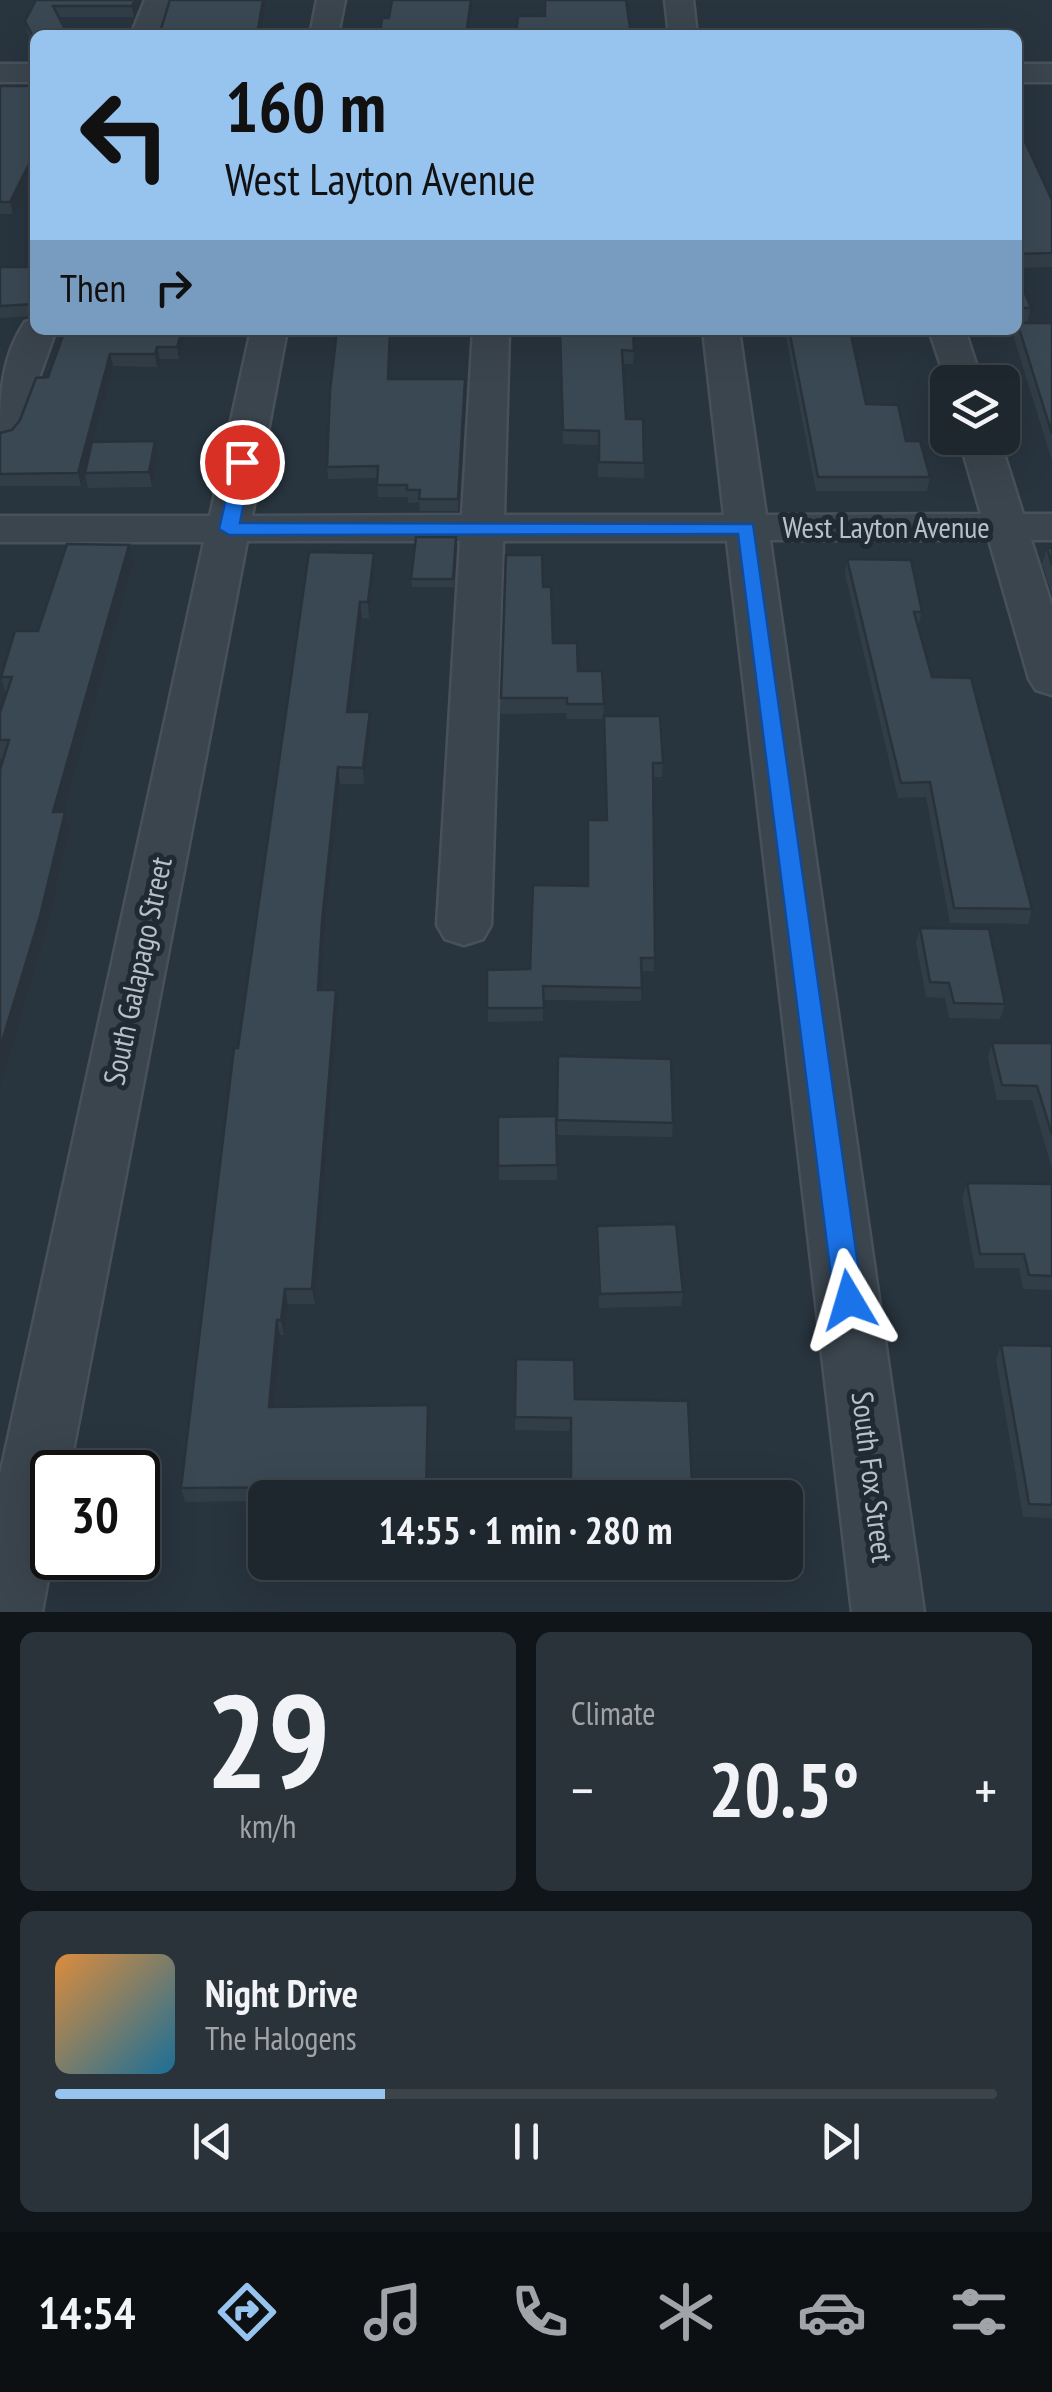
<!DOCTYPE html>
<html lang="en">
<head>
<meta charset="utf-8">
<style>
  :root { --surface:#1e272e; --page:#2b333a; --text:#f1f3f6; --muted:#a1a5aa; --line:#3c444a; --accent:#97c3ef }
  body { margin:0; font-family:"PT Sans Narrow",sans-serif; background:var(--page); color:var(--text); height:100vh; display:flex; flex-direction:column; font-size:38px; white-space:nowrap }
  * { box-sizing:border-box; margin:0 }
  p { font-size:32px; color:var(--muted) }
  .icon { flex:none; width:55px; height:55px; fill:none; stroke:currentColor; stroke-width:2; stroke-linecap:round; stroke-linejoin:round }
  .map { position:relative; height:1612px; overflow:hidden }
  .details { display:flex; flex-direction:column; gap:20px; padding:20px; background:#101519; flex:1 }
  .details>* { flex:none }
  .guide { position:absolute; left:30px; top:30px; width:992px; height:305px; border-radius:15px; box-shadow:0 10px 40px #0002,0 0 0 2px var(--line); background:#97c3ef; color:#111; overflow:hidden }
  .fabs { position:absolute; left:930px; top:365px; display:grid; gap:20px }
  .fabs a { display:grid; place-items:center; width:90px; height:90px; border-radius:15px; background:var(--surface); box-shadow:0 10px 40px #0002,0 0 0 2px var(--line); font-size:50px }
  .speed { position:absolute; left:30px; top:1450px; display:flex; gap:20px; font-size:50px; font-weight:700; text-align:center }
  .speed>* { display:grid; place-content:center; width:130px; height:130px; border-radius:50%; background:var(--surface); box-shadow:0 10px 40px #0002,0 0 0 2px var(--line); line-height:1 }
  .speed .limit { border:5px solid #111; border-radius:15px; background:#fff; color:#111 }
  .pin { position:absolute; display:grid; place-items:center; width:85px; height:85px; color:#fff; margin:-42px; border:5px solid #fff; border-radius:50%; box-shadow:0 2px 10px #0007 }
  .me { position:absolute; width:110px; margin:-55px; rotate:353deg; stroke-linejoin:round; filter:drop-shadow(0 0 8px #0008) }
  .turn { display:flex; align-items:center; gap:35px; height:210px; padding:0 30px; font-size:45px }
  .turn .icon { width:130px; height:130px; stroke-width:2.5 }
  .turn b { display:block; font-size:70px; line-height:85px }
  .then { display:flex; align-items:center; height:95px; padding:0 30px; background:#0003; gap:20px; font-size:38px }
  .big { font-size:75px; font-weight:700; line-height:1.1 }
  .details .card { flex:1; display:flex; flex-direction:column; justify-content:center; gap:15px; min-width:0; padding:0 35px; border-radius:15px; background:var(--page) }
  .details .dial { align-items:center; gap:0 }
  .dial b { font-size:130px; line-height:1 }
  .song { display:flex; align-items:center; gap:30px }
  .cover { width:120px; height:120px; border-radius:15px; background:linear-gradient(135deg,hsl(30 70% 55%),hsl(200 70% 35%)) }
  .played { height:10px; border-radius:5px; background:linear-gradient(90deg,var(--accent) 35%,var(--line) 35%) }
  .keys { display:flex; justify-content:space-around; direction:ltr }
  .heat { display:flex; justify-content:space-between; align-items:center; font-size:55px; direction:ltr }
  .details .tiles { flex:1; display:grid; gap:20px; grid-template-columns:1fr 1fr }
  .card:last-child { grid-column:span 2 }
  .trip { position:absolute; left:248px; top:1480px; width:555px; height:100px; border-radius:15px; background:var(--surface); box-shadow:0 10px 40px #0002,0 0 0 2px var(--line); font-weight:700; line-height:100px; text-align:center }
  .tabs { display:flex; height:160px; justify-content:space-around; align-items:center; background:#0c1012; color:var(--muted) }
  .tabs .icon { width:70px; height:70px }
  .tabs .on { color:var(--accent) }
  .tabs b { font-size:45px; color:var(--text) }
  .map>svg:first-child { display:block }
  .lines { fill:none; stroke-linecap:round; stroke-linejoin:round }
  .minor-casing { stroke:#48515a; stroke-width:5 }
  .minor { fill:#3b454e; fill-rule:evenodd }
  .wall { fill:#323e47 }
  .shaded-wall { fill:#29323a }
  .building { fill:#3a4853; stroke:#29323a; stroke-width:2.5 }
  .route { fill:#1a73e8; stroke:#114b97; stroke-width:2.5 }
  .labels { text-anchor:middle; stroke-width:10; stroke-linejoin:round; paint-order:stroke }
  .street-label { font-size:30px; fill:#b8c0c8; stroke:#202a33 }
</style>
</head>
<body>
<div class="map">
<svg width="1052" height="1612" viewBox="0 0 1052 1612">
  <rect width="100%" height="100%" fill="#28343e"/>
  <g class="lines">
    <defs>
      <path id="minor" d="M 145,0 L 173,0 L 159,35 L 131,35 Z
        M 317,0 L 345,0 L 338,35 L 310,35 Z
        M 665,0 L 693,0 L 697,35 L 669,35 Z
        M 0,64 L 35,64 L 35,82 L 0,82 Z
        M 1018,64 L 1052,64 L 1052,82 L 1018,82 Z
        M 35,320 L 35,330 L 56,330 L 20,431 L 14,439 L 0,443 C 0,400 0,359 25,322 Z
        M 251,330 L 287,330 L 252,516 L 462,515 L 473,330 L 509,330 L 504,515 L 724,515 L 703,330 L 739,330 L 766,515 L 981,514 L 959,438 L 999,438 L 1023,514 L 1052,514 L 1052,540 L 1031,540 L 1052,606 L 1052,695 L 1036,690 L 1029,679 L 989,540 L 770,540 L 924,1612 L 852,1612 L 727,541 L 503,541 L 491,925 L 483,939 L 464,945 L 445,939 L 437,925 L 460,541 L 247,541 L 69,1472 L 52,1472 L 52,1557 L 42,1612 L 0,1612 L 0,1475 L 204,542 L 0,542 L 0,516 L 210,516 Z
        M 929,330 L 965,330 L 982,382 L 948,382 L 948,387 Z"/>
    </defs>
    <!-- minor casing -->
    <use href="#minor" class="minor-casing"/>
    <!-- minor -->
    <use href="#minor" class="minor"/>
  </g>
  <!-- wall -->
  <path class="wall" d="M 36,0 L 142,0 L 134,17 L 59,17 L 35,35 L 35,48 L 27,32 L 25,21 Z
    M 0,86 L 13,214 L 0,214 Z
    M 1018,131 L 1052,200 L 1052,267 L 1018,268 Z
    M 0,267 L 35,267 L 35,316 L 0,318 Z
    M 1018,276 L 1031,308 L 1027,323 L 1018,323 Z
    M 1018,323 L 1052,323 L 1052,461 L 1014,338 L 1015,330 L 1018,330 Z
    M 65,330 L 187,330 L 179,359 L 160,359 L 157,367 L 113,366 L 92,442 L 155,441 L 158,456 L 152,487 L 88,488 L 85,473 L 91,449 L 81,486 L 0,486 L 0,433 L 12,430 L 20,420 L 48,377 Z
    M 337,330 L 391,330 L 389,379 L 465,379 L 458,511 L 420,511 L 419,502 L 408,503 L 408,497 L 378,497 L 377,478 L 328,479 L 327,467 Z
    M 559,330 L 634,351 L 633,364 L 623,364 L 626,419 L 644,463 L 644,478 L 598,477 L 598,445 L 563,444 Z
    M 787,330 L 850,330 L 866,404 L 906,441 L 930,477 L 927,491 L 816,491 L 786,337 Z
    M 456,545 L 454,587 L 412,587 L 411,579 Z
    M 1047,548 L 1052,548 L 1052,594 L 1042,564 Z
    M 309,552 L 375,569 L 369,619 L 362,618 L 350,712 L 370,712 L 371,729 L 364,784 L 340,784 L 324,937 L 321,990 L 338,1006 L 315,1304 L 288,1304 L 284,1335 L 280,1335 L 274,1407 L 429,1420 L 427,1498 L 265,1498 L 265,1501 L 185,1502 L 181,1488 L 238,1048 Z
    M 847,559 L 922,612 L 918,627 L 932,677 L 1032,909 L 1028,924 L 950,923 L 926,797 L 898,798 L 845,574 Z
    M 133,564 L 63,812 L 65,812 L 70,831 L 45,935 L 0,1089 L 0,770 L 3,759 L 0,759 L 0,712 L 6,694 L 1,677 L 38,631 Z
    M 543,587 L 553,643 L 604,704 L 603,719 L 567,719 L 566,713 L 501,714 L 501,698 Z
    M 604,716 L 663,763 L 662,777 L 653,777 L 654,971 L 641,971 L 641,1001 L 543,1000 L 543,1021 L 488,1022 L 487,970 L 530,969 L 588,886 L 606,820 Z
    M 920,928 L 1005,1004 L 1000,1019 L 949,1018 L 945,998 L 926,997 L 916,943 Z
    M 992,1043 L 1052,1043 L 1052,1169 L 1032,1100 L 997,1100 L 988,1058 Z
    M 558,1056 L 673,1123 L 672,1137 L 557,1135 Z
    M 498,1117 L 557,1165 L 557,1180 L 499,1180 Z
    M 967,1183 L 1052,1184 L 1052,1290 L 1023,1289 L 1019,1268 L 975,1268 L 962,1198 Z
    M 597,1226 L 683,1292 L 681,1306 L 599,1308 L 596,1240 Z
    M 1001,1345 L 1052,1346 L 1052,1518 L 1023,1517 L 996,1359 Z
    M 516,1359 L 575,1399 L 692,1484 L 690,1497 L 571,1495 L 570,1431 L 515,1430 Z"/>
  <!-- shaded-wall -->
  <path class="shaded-wall" d="M 135,0 L 142,0 L 134,17 L 132,6 Z
    M 263,0 L 266,0 L 260,35 L 257,35 Z
    M 471,0 L 473,0 L 467,35 L 466,35 Z
    M 35,152 L 35,168 L 13,214 L 10,202 Z
    M 182,330 L 187,330 L 179,359 L 177,347 Z
    M 157,347 L 160,359 L 157,367 L 155,354 Z
    M 110,354 L 113,366 L 81,486 L 78,473 Z
    M 465,379 L 466,391 L 458,511 L 458,499 Z
    M 155,441 L 158,456 L 152,487 L 149,472 Z
    M 129,545 L 133,564 L 58,831 L 53,812 Z
    M 374,553 L 375,569 L 369,619 L 368,602 Z
    M 360,602 L 362,618 L 348,728 L 347,712 Z
    M 370,712 L 371,729 L 364,784 L 363,768 Z
    M 338,767 L 340,784 L 324,937 L 321,1006 L 318,990 L 322,921 Z
    M 65,812 L 70,831 L 45,935 L 0,1089 L 0,1048 Z
    M 336,990 L 338,1006 L 315,1304 L 312,1289 Z
    M 285,1289 L 288,1304 L 284,1335 L 281,1320 Z
    M 277,1320 L 280,1335 L 273,1421 L 269,1407 Z
    M 428,1405 L 429,1420 L 426,1498 L 426,1492 Z"/>
  <!-- building -->
  <path class="building" d="M 36,0 L 135,0 L 132,6 L 53,6 L 68,35 L 35,35 L 35,41 L 25,21 Z
    M 170,0 L 263,0 L 257,35 L 159,35 Z
    M 392,0 L 471,0 L 466,35 L 380,35 L 382,18 L 389,18 Z
    M 545,0 L 626,0 L 631,35 L 516,35 L 518,16 L 545,16 Z
    M 0,86 L 35,86 L 35,152 L 10,202 L 0,202 Z
    M 1018,131 L 1020,131 L 1052,200 L 1052,253 L 1018,254 Z
    M 0,267 L 35,267 L 35,304 L 0,306 Z
    M 1018,276 L 1031,308 L 1018,308 Z
    M 1018,323 L 1052,323 L 1052,434 L 1018,325 Z
    M 65,330 L 182,330 L 177,347 L 157,347 L 155,354 L 110,354 L 78,473 L 0,474 L 0,433 L 12,430 L 20,420 L 36,378 L 48,377 Z
    M 337,330 L 390,330 L 388,379 L 465,379 L 458,499 L 419,499 L 420,490 L 407,490 L 407,485 L 377,485 L 378,466 L 327,467 L 330,391 Z
    M 560,330 L 633,330 L 634,351 L 622,350 L 626,419 L 643,419 L 644,463 L 599,462 L 599,431 L 563,430 Z
    M 789,330 L 850,330 L 866,404 L 898,405 L 906,441 L 920,441 L 930,477 L 818,477 Z
    M 155,441 L 149,472 L 85,473 L 92,442 Z
    M 416,537 L 456,537 L 453,579 L 411,579 Z
    M 67,544 L 129,545 L 53,812 L 65,812 L 40,916 L 0,1048 L 0,770 L 9,740 L 0,740 L 0,712 L 12,677 L 1,677 L 15,631 L 38,631 Z
    M 1047,548 L 1052,548 L 1052,565 Z
    M 309,552 L 374,553 L 368,602 L 360,602 L 347,712 L 370,712 L 363,768 L 338,767 L 322,921 L 318,990 L 336,990 L 312,1289 L 285,1289 L 281,1320 L 277,1320 L 269,1407 L 428,1405 L 426,1492 L 313,1494 L 314,1487 L 181,1488 L 234,1048 L 238,1048 Z
    M 506,555 L 542,555 L 543,587 L 551,587 L 553,643 L 577,643 L 578,671 L 602,671 L 604,704 L 567,704 L 567,698 L 501,698 Z
    M 847,559 L 911,560 L 922,612 L 914,612 L 932,677 L 971,678 L 1032,909 L 954,908 L 930,782 L 901,783 Z
    M 604,716 L 660,716 L 663,763 L 653,763 L 655,958 L 641,958 L 642,988 L 543,986 L 544,1008 L 487,1008 L 487,970 L 530,969 L 533,885 L 588,886 L 588,820 L 607,820 Z
    M 920,928 L 989,929 L 1005,1004 L 954,1003 L 949,983 L 930,982 Z
    M 992,1043 L 1052,1043 L 1052,1135 L 1037,1086 L 1002,1085 Z
    M 558,1056 L 671,1059 L 673,1123 L 557,1120 Z
    M 556,1116 L 557,1165 L 498,1166 L 498,1117 Z
    M 967,1183 L 1052,1184 L 1052,1276 L 1029,1275 L 1024,1254 L 980,1254 Z
    M 676,1224 L 683,1292 L 600,1294 L 597,1226 Z
    M 1001,1345 L 1052,1346 L 1052,1505 L 1029,1504 Z
    M 516,1359 L 574,1360 L 575,1399 L 688,1401 L 692,1484 L 571,1482 L 571,1418 L 515,1417 Z"/>
  <!-- route -->
  <path class="route" d="M 235,459 L 251,462 L 240,523 L 753,524 L 863,1300 L 859,1310 L 849,1314 L 839,1310 L 834,1300 L 738,534 L 229,535 L 219,529 Z"/>
  <g class="labels">
    <!-- street labels -->
    <g class="street-label">
      <text x="886" y="538">West Layton Avenue</text>
      <text transform="translate(138 971) rotate(-78)" y="10">South Galapago Street</text>
      <text transform="translate(872 1477) rotate(83)" y="10">South Fox Street</text>
    </g>
  </g>
</svg>
<div class="fabs">
<a><svg class="icon" aria-label="layers" viewBox="0 0 24 24"><path d="M12 4l9 5-9 5-9-5zM3 14l9 5 9-5"/></svg></a>
</div>
<div class="speed"><div class="limit">30</div></div>
<div class="pin" style="left:242px;top:462px;background:#d93025"><svg class="icon" aria-label="arrive" viewBox="0 0 24 24"><path d="M6 21V4h12l-3 4 3 4H6"/></svg></div>
<svg class="me" style="left:849px;top:1300px" viewBox="-20 -20 40 40"><path d="M0-17L14 15 0 8-14 15z" fill="#1a73e8" stroke="#fff" stroke-width="4"/></svg>
<div class="trip">14:55 · 1 min · 280 m</div>
<div class="guide">
<div class="turn"><svg class="icon" aria-label="left" viewBox="0 0 24 24"><path d="M17 20v-9H6M10 6l-5 5 5 5"/></svg><div><b>160 m</b>West Layton Avenue</div></div>
<div class="then">Then<svg class="icon" aria-label="right" viewBox="0 0 24 24"><path d="M7 20v-9h11M14 6l5 5-5 5"/></svg></div>
</div>
</div>
<section class="details">
<div class="tiles">
<div class="card dial"><b>29</b><p>km/h</p></div>
<div class="card"><p>Climate</p>
<div class="heat"><a>−</a><b class="big">20.5°</b><a>+</a></div>
</div>
<div class="card">
<div class="song"><i class="cover"></i><div><b>Night Drive</b><p>The Halogens</p></div></div>
<div class="played"></div>
<div class="keys"><svg class="icon" aria-label="previous" viewBox="0 0 24 24"><path d="M18 5L8 12l10 7zM5 5v14"/></svg><svg class="icon" aria-label="pause" viewBox="0 0 24 24"><path d="M8 5v14M16 5v14"/></svg><svg class="icon" aria-label="next" viewBox="0 0 24 24"><path d="M6 5l10 7-10 7zM19 5v14"/></svg></div>
</div>
</div>
</section>
<nav class="tabs">
<b>14:54</b>
<svg class="icon on" aria-label="directions" viewBox="0 0 24 24"><path d="M12 3l9 9-9 9-9-9zM9 14v-3h6M13 9l2 2-2 2"/></svg>
<svg class="icon" aria-label="music" viewBox="0 0 24 24"><path d="M9 18V5l10-2v13"/><circle cx="6" cy="18" r="3"/><circle cx="16" cy="16" r="3"/></svg>
<svg class="icon" aria-label="phone" viewBox="0 0 24 24"><path d="M5 4h4l2 5-3 2q2 4 5 5l2-3 5 2v4C11 20 4 13 5 4z"/></svg>
<svg class="icon" aria-label="climate" viewBox="0 0 24 24"><path d="M12 3v18M4 7l16 10M4 17L20 7"/></svg>
<svg class="icon" aria-label="car" viewBox="0 0 24 24"><path d="M5 17H2v-5l4-1 3-4h7l3 4 3 1v5h-3M9 17h6M6 11h13"/><circle cx="7" cy="17" r="2"/><circle cx="17" cy="17" r="2"/></svg>
<svg class="icon" aria-label="filters" viewBox="0 0 24 24"><path d="M4 7h16M4 17h16"/><circle cx="9" cy="7" r="2"/><circle cx="15" cy="17" r="2"/></svg>
</nav>
</body>
</html>
